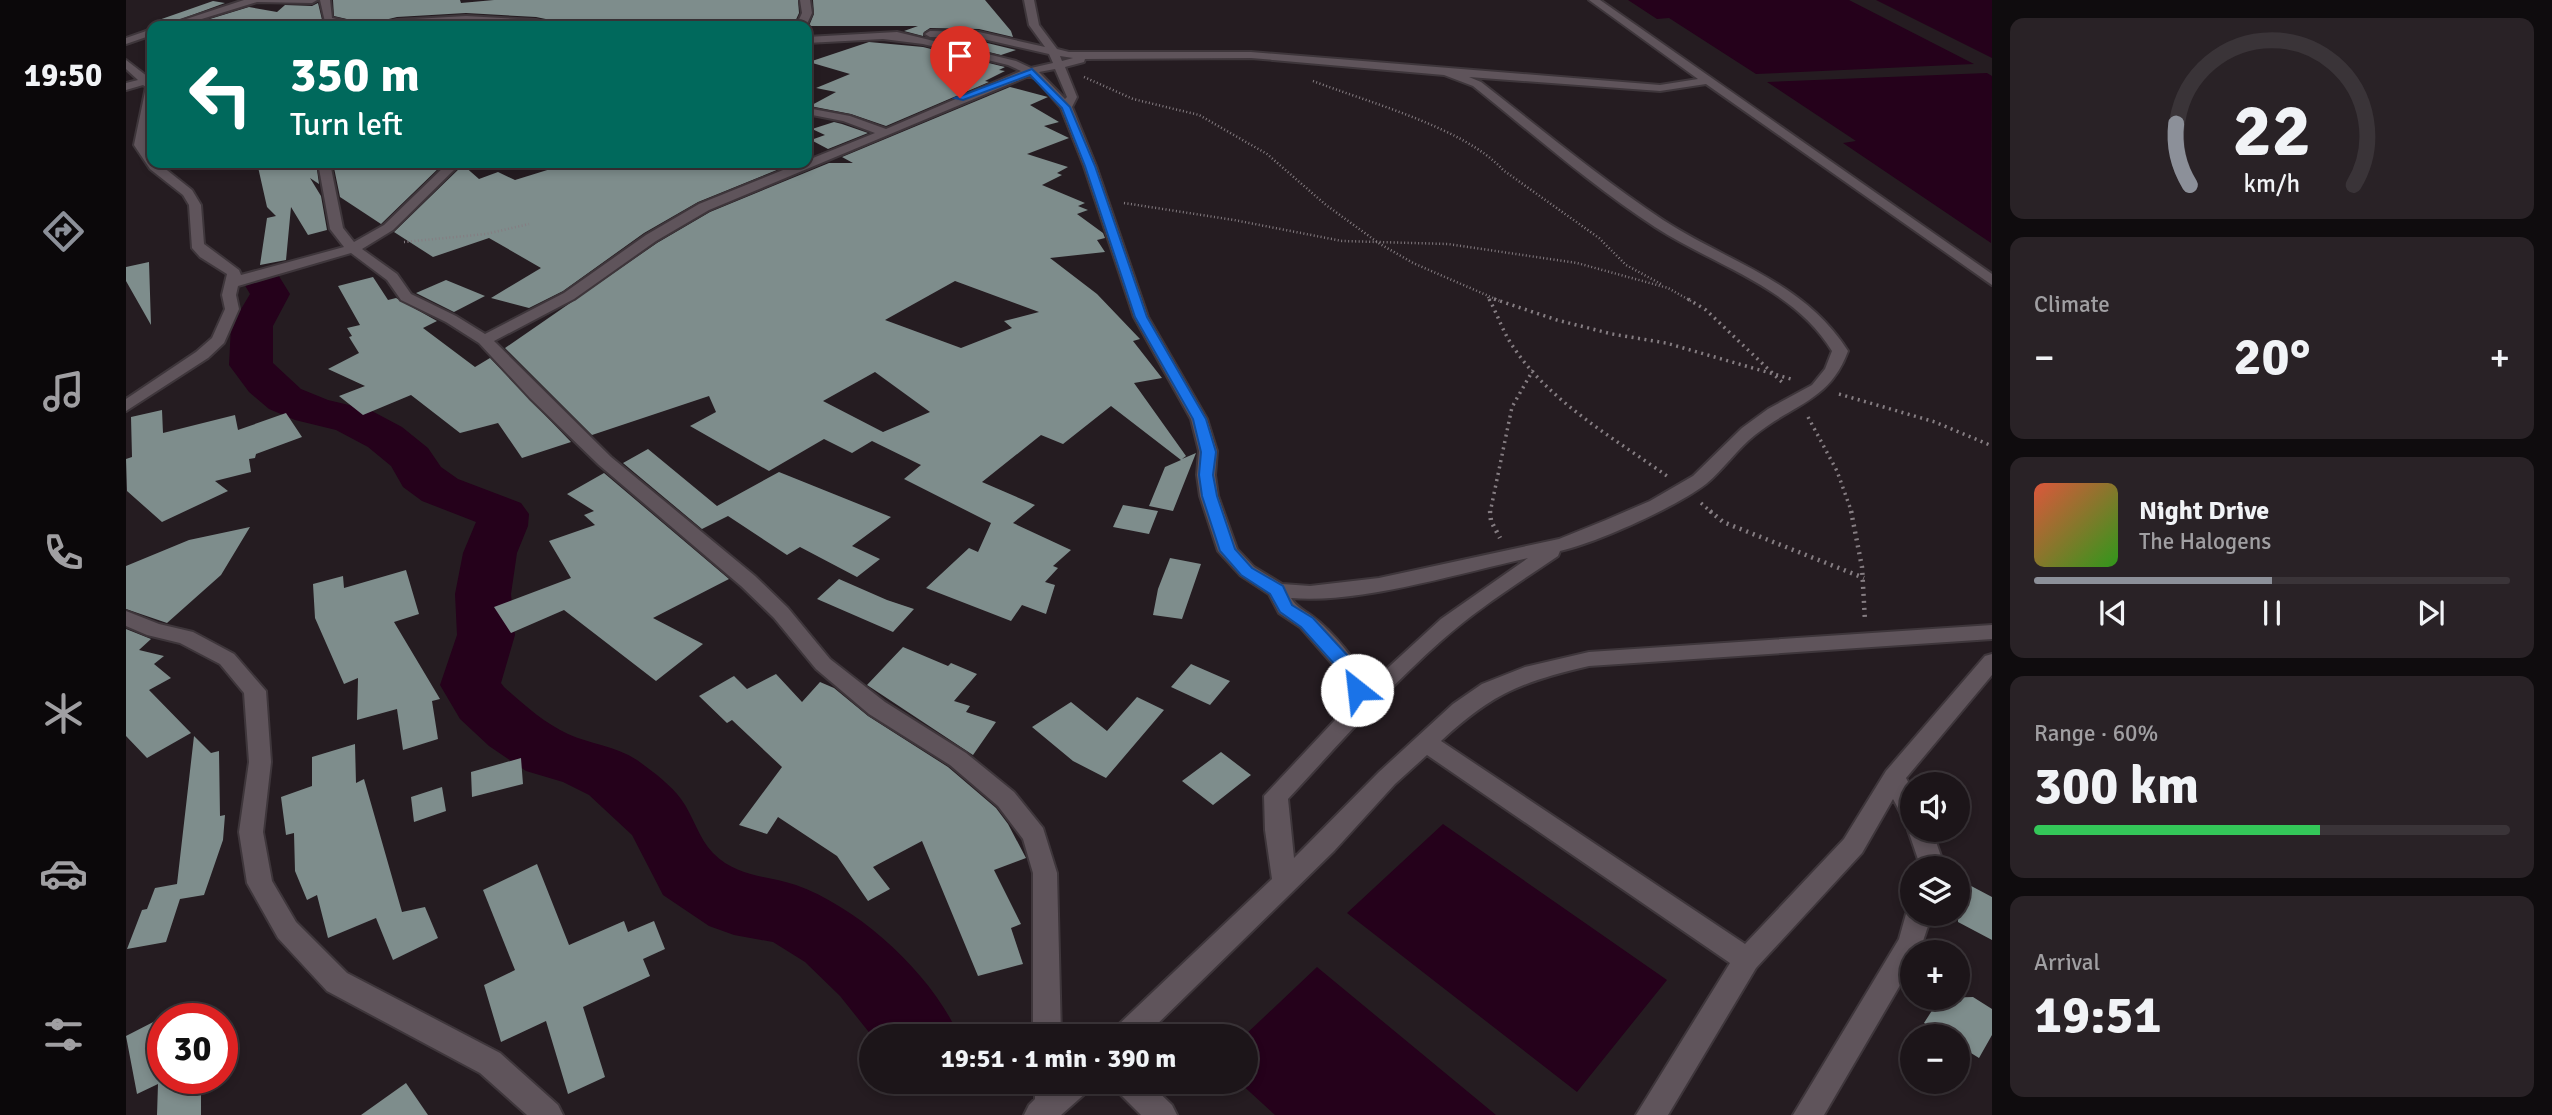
<!DOCTYPE html>
<html lang="en">
<head>
<meta charset="utf-8">
<style>
  :root { --surface:#1c1519; --page:#292226; --text:#f1f3f6; --muted:#a09fa2; --line:#3a3438; --accent:#8c9099 }
  body { margin:0; font-family:Signika,sans-serif; background:var(--page); color:var(--text); height:100vh; display:flex; flex-direction:column; font-size:26px; white-space:nowrap }
  * { box-sizing:border-box; margin:0 }
  p { font-size:23px; color:var(--muted) }
  .icon { flex:none; width:38px; height:38px; fill:none; stroke:currentColor; stroke-width:2; stroke-linecap:round; stroke-linejoin:round }
  .map { position:relative; flex:1; overflow:hidden }
  .sheet { display:flex; flex-direction:column; gap:18px; padding:18px; background:#0f0c0e; width:560px }
  .sheet>* { flex:none }
  .hud { position:absolute; left:21px; top:21px; width:665px; height:147px; border-radius:14px; box-shadow:0 4px 10px #0003,0 0 0 2px var(--line); background:#00695c; color:#fff; overflow:hidden }
  .fabs { position:absolute; left:1774px; top:772px; display:grid; gap:14px }
  .fabs a { display:grid; place-items:center; width:70px; height:70px; border-radius:50%; background:var(--surface); box-shadow:0 4px 10px #0003,0 0 0 2px var(--line); font-size:35px }
  .speed { position:absolute; left:21px; top:1003px; display:flex; gap:14px; font-size:35px; font-weight:700; text-align:center }
  .speed>* { display:grid; place-content:center; width:91px; height:91px; border-radius:50%; background:var(--surface); box-shadow:0 4px 10px #0003,0 0 0 2px var(--line); line-height:1 }
  .speed .limit { border:10px solid #d22; background:#fff; color:#111 }
  .pin { position:absolute; display:grid; place-items:center; width:60px; height:60px; color:#fff; margin:-72px -30px; border-radius:50% 50% 50% 0; rotate:-45deg; box-shadow:0 0 7px #0007 }
  .pin .icon { rotate:45deg }
  .me { position:absolute; width:77px; margin:-38px; rotate:331deg; stroke-linejoin:round; filter:drop-shadow(0 0 5px #0008) }
  .turn { display:flex; align-items:center; gap:24px; height:147px; padding:0 28px; font-size:32px }
  .turn .icon { width:91px; height:91px; stroke-width:2.5 }
  .turn b { display:block; font-size:49px; line-height:60px }
  .big { font-size:52px; font-weight:700; line-height:1.1 }
  .sheet .widget { flex:1; display:flex; flex-direction:column; justify-content:center; gap:10px; min-width:0; padding:0 24px; border-radius:14px; background:var(--page) }
  .sheet .dial { align-items:center; gap:0 }
  .dial svg { height:182px; overflow:visible; fill:none; stroke:var(--line); stroke-width:7; stroke-linecap:round; text-anchor:middle }
  .dial text { fill:var(--text); stroke:none }
  .song { display:flex; align-items:center; gap:21px }
  .cover { width:84px; height:84px; border-radius:10px; background:linear-gradient(135deg,hsl(10 70% 55%),hsl(110 70% 35%)) }
  .played { height:7px; border-radius:4px; background:linear-gradient(90deg,var(--accent) 50%,var(--line) 50%) }
  .keys { display:flex; justify-content:space-around; direction:ltr }
  .heat { display:flex; justify-content:space-between; align-items:center; font-size:38px; direction:ltr }
  .charge { height:10px; border-radius:5px; background:linear-gradient(90deg,#34c759 60%,var(--line) 0) }
  .trip { position:absolute; left:733px; top:1024px; width:399px; height:70px; border-radius:35px; background:var(--surface); box-shadow:0 4px 10px #0003,0 0 0 2px var(--line); font-weight:700; line-height:70px; text-align:center }
  main { display:flex; flex:1; min-height:0 }
  .tab-bar { display:flex; flex-direction:column; width:126px; justify-content:space-around; align-items:center; background:#0b080a; color:var(--muted) }
  .tab-bar .icon { width:49px; height:49px }
  .tab-bar .selected { color:var(--accent) }
  .tab-bar b { font-size:32px; color:var(--text) }
  .map>svg:first-child { display:block }
  .water { fill:#25011b }
  .lines { fill:none; stroke-linecap:round; stroke-linejoin:round }
  .river { fill:#25011b; fill-rule:evenodd }
  .building { fill:#7e8d8c; fill-rule:evenodd }
  .minor-casing { stroke:#3e363b; stroke-width:4 }
  .path-far2 { stroke:#857d82; stroke-width:2.5; stroke-dasharray:1 2.5; stroke-linecap:butt }
  .path-far1 { stroke:#857d82; stroke-width:3.5; stroke-dasharray:2 4.5; stroke-linecap:butt }
  .path { stroke:#857d82; stroke-width:4.5; stroke-dasharray:2 5; stroke-linecap:butt }
  .minor { fill:#5f545b; fill-rule:evenodd }
  .route { fill:#1a73e8; stroke:#114b97; stroke-width:2 }
</style>
</head>
<body>
<main>
<nav class="tab-bar">
<b>19:50</b>
<svg class="icon selected" aria-label="directions" viewBox="0 0 24 24"><path d="M12 3l9 9-9 9-9-9zM9 14v-3h6M13 9l2 2-2 2"/></svg>
<svg class="icon" aria-label="music" viewBox="0 0 24 24"><path d="M9 18V5l10-2v13"/><circle cx="6" cy="18" r="3"/><circle cx="16" cy="16" r="3"/></svg>
<svg class="icon" aria-label="phone" viewBox="0 0 24 24"><path d="M5 4h4l2 5-3 2q2 4 5 5l2-3 5 2v4C11 20 4 13 5 4z"/></svg>
<svg class="icon" aria-label="climate" viewBox="0 0 24 24"><path d="M12 3v18M4 7l16 10M4 17L20 7"/></svg>
<svg class="icon" aria-label="car" viewBox="0 0 24 24"><path d="M5 17H2v-5l4-1 3-4h7l3 4 3 1v5h-3M9 17h6M6 11h13"/><circle cx="7" cy="17" r="2"/><circle cx="17" cy="17" r="2"/></svg>
<svg class="icon" aria-label="filters" viewBox="0 0 24 24"><path d="M4 7h16M4 17h16"/><circle cx="9" cy="7" r="2"/><circle cx="15" cy="17" r="2"/></svg>
</nav>
<div class="map">
<svg width="1866" height="1115" viewBox="0 0 1866 1115">
  <rect width="100%" height="100%" fill="#251c21"/>
  <!-- water -->
  <path class="water" d="M 1502,0 L 1723,0 L 1848,64 L 1630,74 L 1543,18 L 1531,19 Z
    M 1750,0 L 1866,0 L 1866,58 Z
    M 1861,73 L 1866,76 L 1865,243 L 1717,143 L 1730,141 L 1641,82 Z
    M 1317,824 L 1541,980 L 1451,1092 L 1221,913 Z
    M 1191,967 L 1370,1115 L 1149,1115 L 1113,1082 L 1120,1082 L 1120,1036 L 1118,1036 Z"/>
  <g class="lines">
    <!-- river -->
    <path class="river" d="M 137,270 L 151,273 L 164,294 L 147,326 L 147,363 L 175,389 L 202,400 L 244,410 L 276,427 L 302,448 L 315,467 L 332,479 L 395,503 L 403,514 L 402,526 L 391,553 L 385,594 L 389,635 L 375,683 L 378,687 C 397,704 418,723 442,734 C 464,744 490,746 511,760 C 525,770 545,785 555,799 C 567,815 573,839 587,853 C 612,878 641,875 670,885 C 734,908 806,974 833,1036 L 746,1036 L 714,996 L 679,962 L 647,942 L 608,935 L 583,926 L 537,895 L 506,835 L 463,795 L 437,782 L 400,771 L 363,746 L 334,719 L 314,685 L 331,635 L 329,594 L 337,553 L 350,522 L 296,501 L 277,487 L 265,466 L 242,447 L 210,430 L 169,420 L 143,409 L 123,392 L 103,365 L 105,326 L 124,294 L 117,282 L 123,273 Z"/>
  </g>
  <!-- building -->
  <path class="building" d="M 207,0 L 334,0 L 335,3 L 368,0 L 672,0 L 673,13 L 667,26 L 524,23 L 523,26 L 441,26 L 439,23 L 410,17 L 340,13 L 271,17 L 242,24 L 208,16 Z
    M 687,0 L 859,0 L 885,31 L 887,37 L 853,29 L 804,28 L 798,32 L 797,36 L 778,31 L 792,26 L 683,26 L 688,14 Z
    M 87,1 L 99,3 L 36,26 L 27,26 L 27,22 Z
    M 192,3 L 197,24 L 216,26 L 61,26 L 123,7 L 151,12 L 159,5 L 186,6 Z
    M 814,40 L 853,41 L 890,50 L 875,55 Z
    M 743,42 L 797,47 L 879,67 L 873,70 L 879,71 L 859,81 L 863,82 L 760,126 L 725,114 L 684,106 L 710,92 L 690,88 L 724,74 L 683,62 Z
    M 884,87 L 922,97 L 904,105 L 933,122 L 918,126 L 943,138 L 901,154 L 942,167 L 931,173 L 936,175 L 916,185 L 959,203 L 952,206 L 962,210 L 951,214 L 977,233 L 979,238 L 971,240 L 979,252 L 924,258 L 971,294 L 1014,339 L 1007,341 L 1036,378 L 1008,383 L 1060,456 L 1056,459 L 1070,453 L 1047,511 L 1023,506 L 1039,467 L 1055,460 L 985,406 L 937,444 L 915,435 L 856,482 L 909,505 L 887,523 L 945,550 L 927,566 L 932,568 L 919,582 L 929,585 L 920,614 L 896,605 L 885,621 L 800,588 L 843,548 L 852,552 L 865,523 L 778,479 L 795,465 L 746,441 L 726,453 L 698,439 L 643,471 L 564,426 L 590,412 L 583,396 L 466,435 L 379,348 L 531,243 L 584,212 L 703,163 L 727,163 L 716,157 ZM 829,281 L 913,312 L 878,321 L 886,328 L 835,348 L 759,320 ZM 749,372 L 804,412 L 757,432 L 697,401 Z
    M 708,122 L 716,124 L 742,133 L 702,149 L 685,140 L 699,135 L 686,129 Z
    M 139,163 L 190,163 L 193,184 L 184,178 L 195,196 L 201,230 L 182,235 L 165,207 L 160,260 L 134,265 L 141,218 L 150,216 L 141,207 L 132,167 L 141,165 Z
    M 207,163 L 318,163 L 255,224 L 214,197 Z
    M 430,163 L 668,163 L 572,202 L 518,233 L 437,291 L 403,308 L 365,298 L 415,268 L 363,238 L 307,257 L 268,232 L 337,165 L 353,179 L 372,172 L 389,180 L 431,167 Z
    M 23,262 L 25,325 L 0,281 L 0,267 Z
    M 247,277 L 262,300 L 270,298 L 311,321 L 297,328 L 349,367 L 364,358 L 445,442 L 396,458 L 372,423 L 334,433 L 285,395 L 237,415 L 213,396 L 239,386 L 202,369 L 233,353 L 223,337 L 226,336 L 221,328 L 234,325 L 212,286 Z
    M 320,280 L 359,296 L 328,312 L 290,293 Z
    M 36,410 L 37,433 L 109,415 L 112,430 L 160,413 L 176,437 L 130,454 L 129,458 L 123,459 L 125,472 L 89,481 L 102,491 L 36,522 L 1,491 L 0,459 L 6,457 L 5,417 Z
    M 522,449 L 591,506 L 653,472 L 765,517 L 726,546 L 754,559 L 731,577 L 674,547 L 661,555 L 602,516 L 576,529 L 497,463 Z
    M 478,473 L 603,579 L 527,618 L 577,644 L 530,681 L 438,610 L 385,633 L 368,607 L 445,578 L 423,541 L 469,525 L 458,515 L 468,511 L 441,494 Z
    M 997,505 L 1032,511 L 1023,534 L 987,527 Z
    M 124,527 L 95,575 L 41,623 L 0,609 L 0,566 L 63,540 Z
    M 1044,558 L 1075,564 L 1056,619 L 1027,615 L 1032,589 Z
    M 280,570 L 293,614 L 268,622 L 314,699 L 306,701 L 312,739 L 277,750 L 271,709 L 231,720 L 232,678 L 218,684 L 189,618 L 187,584 L 217,576 L 218,588 Z
    M 713,579 L 761,600 L 788,609 L 767,632 L 691,599 Z
    M 0,629 L 25,639 L 13,650 L 38,656 L 28,664 L 45,678 L 23,690 L 65,733 L 21,758 L 0,736 Z
    M 777,647 L 822,666 L 825,663 L 851,674 L 828,701 L 844,706 L 840,712 L 870,722 L 847,755 L 741,685 Z
    M 1065,664 L 1104,681 L 1084,705 L 1045,687 Z
    M 650,674 L 676,702 L 694,682 L 708,688 L 742,716 L 822,767 L 870,808 L 882,824 L 900,858 L 868,870 L 895,924 L 885,928 L 897,964 L 852,976 L 796,841 L 747,867 L 764,889 L 742,901 L 711,856 L 652,817 L 641,834 L 613,825 L 656,767 L 606,720 L 601,723 L 573,696 L 608,676 L 621,689 Z
    M 1011,697 L 1038,710 L 980,778 L 947,761 L 906,727 L 945,702 L 981,731 Z
    M 68,736 L 85,753 L 93,751 L 94,816 L 99,815 L 97,840 L 78,895 L 54,899 L 40,942 L 1,949 L 16,910 L 21,909 L 29,888 L 51,884 Z
    M 229,744 L 230,783 L 238,779 L 276,912 L 299,907 L 312,938 L 267,960 L 250,918 L 202,938 L 191,895 L 181,900 L 169,871 L 168,833 L 160,835 L 155,797 L 186,786 L 186,757 Z
    M 1095,752 L 1125,775 L 1087,805 L 1056,781 Z
    M 395,758 L 397,784 L 346,797 L 345,772 Z
    M 316,787 L 320,811 L 288,822 L 285,797 Z
    M 411,864 L 443,945 L 498,921 L 502,932 L 528,921 L 539,949 L 517,959 L 524,976 L 457,1007 L 479,1077 L 442,1094 L 420,1021 L 375,1042 L 358,985 L 389,970 L 357,890 Z
    M 1832,879 L 1866,897 L 1866,940 L 1832,922 Z
    M 1847,997 L 1866,1009 L 1866,1035 L 1853,1058 L 1832,1045 L 1832,1036 L 1818,1036 L 1798,1023 L 1814,998 Z
    M 37,1017 L 37,1078 L 75,1078 L 75,1115 L 31,1115 L 32,1084 L 11,1094 L 0,1036 Z
    M 280,1083 L 302,1115 L 235,1115 Z"/>
  <g class="lines">
    <defs>
      <path id="minor" d="M 118,0 L 191,0 L 186,3 L 131,2 L 53,26 L 39,26 Z
        M 194,0 L 204,0 L 206,18 L 241,26 L 199,22 Z
        M 674,0 L 684,0 L 686,13 L 680,26 L 670,26 L 676,13 Z
        M 898,0 L 908,0 L 913,25 L 931,49 L 943,52 L 1125,52 L 1534,85 L 1572,79 L 1463,0 L 1474,0 L 1866,274 L 1866,285 L 1580,84 L 1534,91 L 1343,77 L 1355,82 C 1415,129 1474,178 1537,220 C 1603,263 1678,281 1722,351 C 1704,401 1667,404 1629,435 C 1611,449 1598,469 1580,484 C 1550,507 1470,543 1434,551 L 1432,556 C 1392,583 1351,609 1315,641 C 1260,690 1212,745 1162,799 L 1168,858 L 1253,772 L 1327,704 L 1356,684 L 1399,667 L 1463,652 L 1866,625 L 1866,639 L 1463,666 C 1395,682 1367,693 1315,741 L 1619,944 L 1718,839 L 1760,771 L 1859,656 L 1866,654 L 1866,675 L 1780,778 L 1787,791 L 1787,830 L 1806,830 L 1819,868 L 1795,868 L 1782,830 L 1786,823 L 1779,821 L 1767,799 L 1736,853 L 1630,968 L 1542,1115 L 1510,1115 L 1604,963 L 1301,755 L 1269,784 L 1208,851 L 1019,1036 L 986,1036 L 990,1027 L 1146,879 L 1139,830 L 1138,796 L 1223,705 L 1217,676 L 1174,627 L 1153,613 L 1143,594 L 1114,575 L 1092,551 L 1074,496 L 1071,475 L 1073,451 L 1065,419 L 1008,317 L 958,166 L 935,108 L 910,79 L 903,76 L 583,210 L 530,241 L 448,299 L 368,341 L 485,457 L 629,576 L 662,608 L 704,659 L 759,702 L 840,753 L 888,792 L 917,828 L 931,873 L 935,1036 L 907,1036 L 907,873 L 897,839 L 872,806 L 824,765 L 743,714 L 690,669 L 648,618 L 615,586 L 473,465 L 404,398 L 353,343 L 320,322 L 275,300 L 261,280 L 225,253 L 112,286 L 110,295 L 113,309 L 98,343 L 82,358 L 0,411 L 0,399 L 70,352 L 86,338 L 99,309 L 96,295 L 101,274 L 74,257 L 66,248 L 63,205 L 57,195 L 24,169 L 8,145 L 20,87 L 17,85 L 0,90 L 0,83 L 12,80 L 0,69 L 0,60 L 26,80 L 26,120 L 20,136 L 26,163 L 32,163 L 66,190 L 75,205 L 78,244 L 113,270 L 115,275 L 218,247 L 204,229 L 192,163 L 204,163 L 217,228 L 228,242 L 258,225 L 322,163 L 335,163 L 267,230 L 236,249 L 271,274 L 285,294 L 330,316 L 359,334 L 438,293 L 520,235 L 573,204 L 749,133 L 717,121 L 681,114 L 681,108 L 724,116 L 760,129 L 895,71 L 882,65 L 797,44 L 757,39 L 681,43 L 681,37 L 771,32 L 890,61 L 905,68 L 927,63 L 923,54 L 853,38 L 804,37 L 799,34 L 804,31 L 853,32 L 919,47 L 903,25 ZM 934,56 L 947,58 L 936,61 ZM 1125,58 L 1318,75 L 1347,86 C 1407,134 1465,185 1529,227 C 1589,266 1667,287 1706,351 L 1699,369 L 1686,385 L 1642,409 L 1616,428 L 1567,476 L 1524,501 L 1480,520 L 1433,539 L 1253,578 L 1184,586 L 1156,584 L 1128,567 L 1111,549 L 1092,496 L 1089,475 L 1091,451 L 1081,419 L 1022,317 L 970,166 L 946,107 L 951,97 L 939,67 L 958,62 L 959,59 ZM 929,69 L 941,97 L 939,99 L 913,72 ZM 1402,558 L 1315,619 L 1241,687 C 1236,665 1205,630 1186,616 C 1178,610 1170,607 1165,598 C 1233,604 1334,573 1402,558 Z
        M 340,16 L 410,20 L 438,26 L 340,22 L 243,26 L 271,20 Z
        M 26,29 L 26,35 L 0,44 L 0,38 Z
        M 0,611 L 33,624 L 67,632 L 108,654 L 140,691 L 145,762 L 137,832 L 146,881 L 170,922 L 221,973 L 374,1053 L 432,1105 L 437,1115 L 401,1115 L 354,1073 L 201,991 L 152,938 L 121,883 L 113,832 L 123,762 L 118,693 L 94,664 L 54,643 L 21,635 L 0,626 Z
        M 1787,905 L 1787,914 L 1806,914 L 1794,950 L 1787,952 L 1787,963 L 1698,1115 L 1667,1115 L 1773,939 L 1780,914 Z
        M 909,1082 L 965,1082 L 961,1092 L 935,1115 L 898,1115 L 903,1105 L 909,1099 Z
        M 988,1082 L 1022,1082 L 1046,1105 L 1051,1115 L 1015,1115 L 992,1092 Z"/>
    </defs>
    <!-- minor casing -->
    <use href="#minor" class="minor-casing"/>
    <!-- path-far2 -->
    <path class="path-far2" d="M 958,77 L 1007,99 L 1073,115 L 1141,154 L 1200,205 L 1254,244 L 1287,263 L 1374,301
      M 1187,81 C 1241,102 1339,128 1377,170 L 1473,238 L 1500,265 L 1535,284
      M 998,203 L 1108,220 L 1216,241 L 1322,244 L 1451,263 L 1542,288 L 1565,301
      M 278,242 L 360,234 L 403,224
      M 1362,297 L 1364,301"/>
    <!-- path-far1 -->
    <path class="path-far1" d="M 1363,299 C 1372,315 1377,333 1388,348 C 1424,402 1489,439 1541,476
      M 1368,299 L 1431,320 L 1486,334 L 1540,343 L 1665,379
      M 1562,299 L 1580,310 L 1659,385
      M 1713,394 L 1809,422 L 1866,446
      M 1682,417 L 1711,471 L 1726,513
      M 1575,503 L 1586,513
      M 1364,513 L 1386,407 L 1407,370"/>
    <!-- path -->
    <path class="path" d="M 1364,511 L 1365,521 L 1374,538
      M 1584,511 L 1597,522 L 1738,578
      M 1725,511 L 1736,567 L 1739,621"/>
    <!-- minor -->
    <use href="#minor" class="minor"/>
  </g>
  <!-- route -->
  <path class="route" d="M 906,69 L 944,107 L 969,166 L 1021,317 L 1080,419 L 1090,452 L 1087,475 L 1091,496 L 1109,549 L 1126,568 L 1157,586 L 1166,605 L 1187,618 L 1234,669 L 1240,690 L 1237,695 L 1224,695 L 1219,676 L 1175,627 L 1154,612 L 1144,594 L 1115,575 L 1094,551 L 1076,496 L 1073,475 L 1075,452 L 1067,419 L 1009,317 L 959,166 L 936,108 L 904,75 L 837,100 L 829,98 Z"/>
</svg>
<div class="fabs">
<a><svg class="icon" aria-label="sound" viewBox="0 0 24 24"><path d="M4 9h4l5-4v14l-5-4H4zM17 9q2 3 0 6"/></svg></a>
<a><svg class="icon" aria-label="layers" viewBox="0 0 24 24"><path d="M12 4l9 5-9 5-9-5zM3 14l9 5 9-5"/></svg></a>
<a>+</a>
<a>−</a>
</div>
<div class="speed"><div class="limit">30</div></div>
<div class="pin" style="left:834px;top:98px;background:#d93025"><svg class="icon" aria-label="arrive" viewBox="0 0 24 24"><path d="M6 21V4h12l-3 4 3 4H6"/></svg></div>
<svg class="me" style="left:1231px;top:690px" viewBox="-20 -20 40 40"><circle r="19" fill="#fff"/><path d="M0-13L10 11 0 6-10 11z" fill="#1a73e8"/></svg>
<div class="trip">19:51 · 1 min · 390 m</div>
<div class="hud">
<div class="turn"><svg class="icon" aria-label="left" viewBox="0 0 24 24"><path d="M17 20v-9H6M10 6l-5 5 5 5"/></svg><div><b>350 m</b>Turn left</div></div>
</div>
</div>
<section class="sheet">
<div class="widget dial"><svg viewBox="0 0 100 80">
<path d="M14 69A42 42 0 1 1 86 69"/>
<path d="M14 69A42 42 0 0 1 8 42" stroke="#8c9099"/>
<text x="50" y="56" font-size="32" font-weight="700">22</text>
<text x="50" y="72" font-size="11">km/h</text>
</svg></div>
<div class="widget"><p>Climate</p>
<div class="heat"><a>−</a><b class="big">20°</b><a>+</a></div>
</div>
<div class="widget">
<div class="song"><i class="cover"></i><div><b>Night Drive</b><p>The Halogens</p></div></div>
<div class="played"></div>
<div class="keys"><svg class="icon" aria-label="previous" viewBox="0 0 24 24"><path d="M18 5L8 12l10 7zM5 5v14"/></svg><svg class="icon" aria-label="pause" viewBox="0 0 24 24"><path d="M8 5v14M16 5v14"/></svg><svg class="icon" aria-label="next" viewBox="0 0 24 24"><path d="M6 5l10 7-10 7zM19 5v14"/></svg></div>
</div>
<div class="widget"><p>Range · 60%</p><b class="big">300 km</b><div class="charge"></div></div>
<div class="widget"><p>Arrival</p><b class="big">19:51</b></div>
</section>
</main>
</body>
</html>
